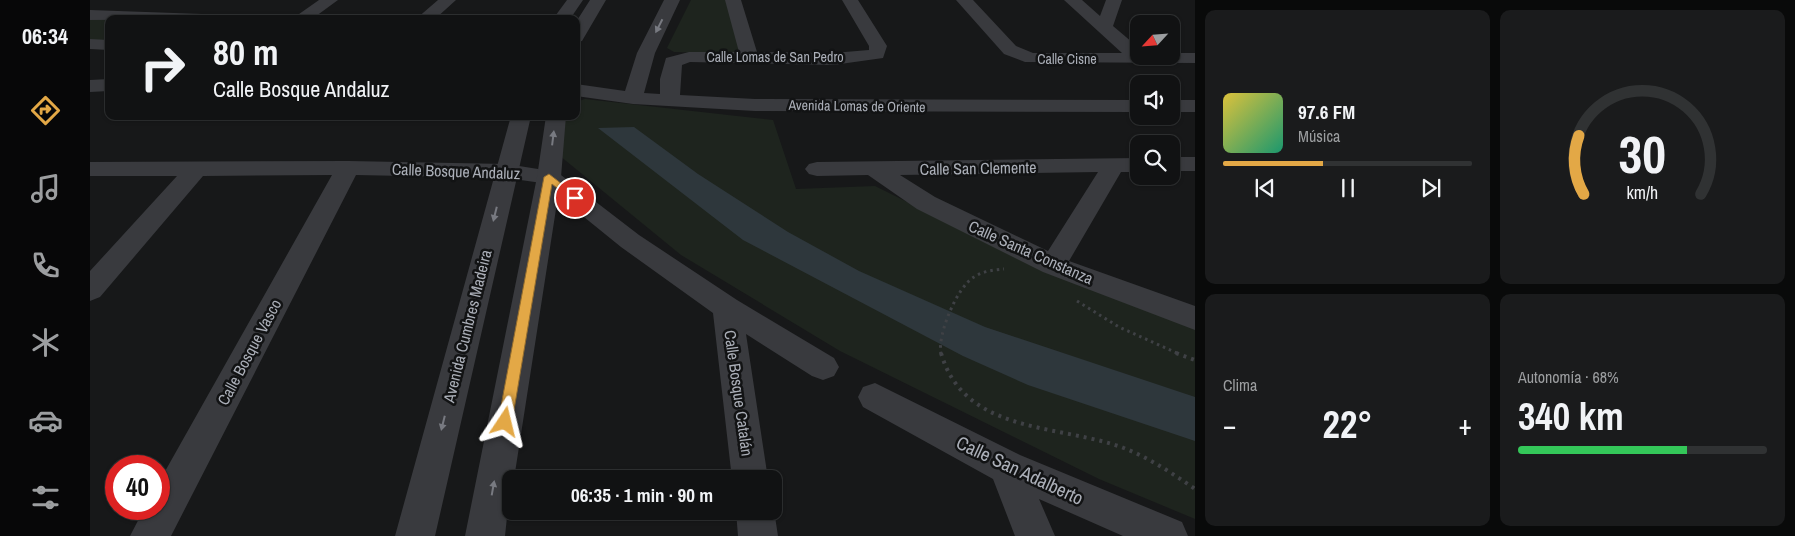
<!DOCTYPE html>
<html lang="es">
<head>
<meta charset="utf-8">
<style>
  :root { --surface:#111213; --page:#1a1b1c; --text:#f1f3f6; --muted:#9c9ea0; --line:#303233; --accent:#e3a846 }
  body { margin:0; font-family:"Archivo Narrow",sans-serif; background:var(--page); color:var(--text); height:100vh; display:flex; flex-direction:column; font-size:19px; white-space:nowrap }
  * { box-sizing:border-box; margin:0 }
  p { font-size:16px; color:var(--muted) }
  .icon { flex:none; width:28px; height:28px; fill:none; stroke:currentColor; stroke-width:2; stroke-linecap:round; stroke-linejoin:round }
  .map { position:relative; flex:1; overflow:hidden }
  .side { display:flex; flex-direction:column; gap:10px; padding:10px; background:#090a0a; width:600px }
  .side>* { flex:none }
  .guide { position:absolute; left:15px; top:15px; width:475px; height:105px; border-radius:10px; box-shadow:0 1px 4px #0004,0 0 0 1px var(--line); background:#111213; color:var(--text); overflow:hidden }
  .needle { width:32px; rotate:244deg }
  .buttons { position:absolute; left:1040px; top:15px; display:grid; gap:10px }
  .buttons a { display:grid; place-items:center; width:50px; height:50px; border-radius:10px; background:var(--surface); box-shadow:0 1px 4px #0004,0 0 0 1px var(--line); font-size:25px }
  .speed { position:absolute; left:15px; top:455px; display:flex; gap:10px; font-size:25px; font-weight:700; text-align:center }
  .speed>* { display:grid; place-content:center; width:65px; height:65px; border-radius:50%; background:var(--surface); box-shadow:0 1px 4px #0004,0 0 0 1px var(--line); line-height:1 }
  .speed .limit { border:8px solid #d22; background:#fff; color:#111 }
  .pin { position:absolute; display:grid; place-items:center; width:42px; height:42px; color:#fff; margin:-21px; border:2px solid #fff; border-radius:50%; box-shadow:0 1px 5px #0007 }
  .me { position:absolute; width:55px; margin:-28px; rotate:10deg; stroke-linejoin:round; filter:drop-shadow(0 0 4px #0008) }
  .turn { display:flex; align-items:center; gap:18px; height:105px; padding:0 25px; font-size:22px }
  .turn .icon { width:65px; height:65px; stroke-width:2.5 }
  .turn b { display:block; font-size:35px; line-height:42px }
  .big { font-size:38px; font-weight:800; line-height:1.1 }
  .side .card { flex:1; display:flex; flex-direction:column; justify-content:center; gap:8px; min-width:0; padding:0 18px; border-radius:10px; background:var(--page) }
  .side .dial { align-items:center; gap:0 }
  .dial svg { height:130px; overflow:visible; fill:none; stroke:var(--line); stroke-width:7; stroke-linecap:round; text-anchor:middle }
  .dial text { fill:var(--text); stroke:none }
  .song { display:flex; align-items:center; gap:15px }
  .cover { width:60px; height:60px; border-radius:8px; background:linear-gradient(135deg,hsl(50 70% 55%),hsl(160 70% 35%)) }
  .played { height:5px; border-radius:2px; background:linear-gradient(90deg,var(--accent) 40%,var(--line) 40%) }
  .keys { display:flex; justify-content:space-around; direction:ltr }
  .heat { display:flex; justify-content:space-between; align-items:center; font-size:28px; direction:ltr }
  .charge { height:8px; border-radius:4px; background:linear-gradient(90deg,#34c759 68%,var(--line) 0) }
  .side .tiles { flex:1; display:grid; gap:10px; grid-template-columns:repeat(2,1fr) }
  .trip { position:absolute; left:412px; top:470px; width:280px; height:50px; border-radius:10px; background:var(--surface); box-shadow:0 1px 4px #0004,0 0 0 1px var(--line); font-weight:800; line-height:50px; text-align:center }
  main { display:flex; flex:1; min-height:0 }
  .tabs { display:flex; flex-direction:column; width:90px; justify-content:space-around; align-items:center; background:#070708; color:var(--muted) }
  .tabs .icon { width:35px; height:35px }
  .tabs .selected { color:var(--accent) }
  .tabs b { font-size:22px; color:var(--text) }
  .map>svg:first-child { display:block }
  .green { fill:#1e241e }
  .water { fill:#2e373c }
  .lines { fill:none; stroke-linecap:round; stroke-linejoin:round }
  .path-far1 { stroke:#3f4145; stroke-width:3; stroke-dasharray:2.5 4; stroke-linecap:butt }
  .path { stroke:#3f4145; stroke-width:4; stroke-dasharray:3 5; stroke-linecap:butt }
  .minor { fill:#393a3e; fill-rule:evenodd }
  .tertiary { fill:#393a3e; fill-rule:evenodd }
  .oneway { fill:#787a81 }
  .route { fill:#e3a846; stroke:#946d2e }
  .labels { text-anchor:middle; stroke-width:5; stroke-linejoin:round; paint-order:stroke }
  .far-street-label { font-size:14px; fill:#abafb8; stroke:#121314 }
  .street-label { font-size:16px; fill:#abafb8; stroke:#121314 }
  .near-street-label { font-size:19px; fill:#abafb8; stroke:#121314 }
</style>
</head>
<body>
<main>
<nav class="tabs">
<b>06:34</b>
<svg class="icon selected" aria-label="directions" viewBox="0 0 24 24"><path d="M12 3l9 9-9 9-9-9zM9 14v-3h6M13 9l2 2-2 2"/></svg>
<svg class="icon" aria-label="music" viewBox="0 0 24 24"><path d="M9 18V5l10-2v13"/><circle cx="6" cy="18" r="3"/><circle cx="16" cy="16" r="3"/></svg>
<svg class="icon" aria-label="phone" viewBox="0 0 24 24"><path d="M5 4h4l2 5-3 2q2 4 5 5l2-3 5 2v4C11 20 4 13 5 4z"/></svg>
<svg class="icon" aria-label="climate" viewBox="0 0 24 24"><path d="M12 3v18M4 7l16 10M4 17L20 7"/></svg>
<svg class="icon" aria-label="car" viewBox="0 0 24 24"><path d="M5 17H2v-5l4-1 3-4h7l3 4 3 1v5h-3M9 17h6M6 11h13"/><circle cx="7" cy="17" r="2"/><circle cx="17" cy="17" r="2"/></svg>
<svg class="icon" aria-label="filters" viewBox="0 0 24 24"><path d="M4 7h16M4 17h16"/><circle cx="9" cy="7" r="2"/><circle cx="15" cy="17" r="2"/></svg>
</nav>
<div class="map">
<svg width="1105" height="536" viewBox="0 0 1105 536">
  <rect width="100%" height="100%" fill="#171819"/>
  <!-- green -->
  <path class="green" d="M 601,0 L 647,0 L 653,54 L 584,52 L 577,48 Z
    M 0,15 L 19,19 L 19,45 L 0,44 Z
    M 495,99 L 683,120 L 706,189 L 785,186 L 960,273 L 1105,325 L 1105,519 L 1009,479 L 750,351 L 591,255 L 470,156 L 473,116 L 486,116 L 486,102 Z"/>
  <!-- water -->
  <path class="water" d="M 544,127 L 608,174 L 698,232 L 769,271 L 895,327 L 1105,397 L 1105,441 L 938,385 L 873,356 L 653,240 L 508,128 Z"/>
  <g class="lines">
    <!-- path-far1 -->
    <path class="path-far1" d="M 987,301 L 1029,327 L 1089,354
      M 851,354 C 847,335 867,287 884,277 C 893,271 904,270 914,269"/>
    <!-- path -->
    <path class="path" d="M 851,353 C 873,430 959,425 1022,444 C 1052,453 1079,471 1105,489
      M 1086,353 L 1105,360"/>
    <!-- minor -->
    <path class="minor" d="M 229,0 L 248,0 L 222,19 L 202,19 Z
      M 348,0 L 366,0 L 345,19 L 326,19 Z
      M 574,0 L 590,0 L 565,53 L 554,93 L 570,94 L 570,79 L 576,58 L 599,52 L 649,52 L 635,0 L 651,0 L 667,52 L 743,53 L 779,50 L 779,46 L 752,0 L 768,0 L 797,46 L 793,58 L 743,65 L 600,62 L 592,65 L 590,95 L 665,99 L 1049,100 L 1049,112 L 665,111 L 543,104 L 486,96 L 486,84 L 535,91 L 547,53 Z
      M 866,0 L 883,0 L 926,46 L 943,53 L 1032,53 L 974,0 L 992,0 L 1010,16 L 1016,0 L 1032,0 L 1023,26 L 1049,48 L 1049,56 L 1081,56 L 1081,53 L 1105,53 L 1105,63 L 935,62 L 914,54 Z
      M 0,10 L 112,14 L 120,19 L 0,20 Z
      M 0,39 L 19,40 L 19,50 L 0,49 Z
      M 19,79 L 19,91 L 0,92 L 0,80 Z
      M 1081,100 L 1105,100 L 1105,112 L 1081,112 Z
      M 1081,157 L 1105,157 L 1105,171 L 1081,171 Z
      M 1049,158 L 1049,172 L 1031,172 L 979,261 L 1105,306 L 1105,330 L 953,272 L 827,209 L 778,175 L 727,176 L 719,174 L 715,169 L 719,164 L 727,162 ZM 1008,172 L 958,251 L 845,197 L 810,175 Z
      M 258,161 L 416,164 L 467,172 L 549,235 L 647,300 L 744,358 L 749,367 L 744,376 L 733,380 L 722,376 L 656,334 L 678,479 L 642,479 L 623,313 L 531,247 L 452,183 L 416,178 L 266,175 L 81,536 L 40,536 L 54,509 L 69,509 L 69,482 L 242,175 L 113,176 L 10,297 L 0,301 L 0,271 L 87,176 L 0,176 L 0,162 Z
      M 785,383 L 930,455 L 1092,522 L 1098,536 L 1033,536 L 949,499 L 965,536 L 925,536 L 903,479 L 773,407 L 768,397 L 773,387 Z
      M 684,510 L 688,536 L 648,536 L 646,511 Z"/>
    <!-- tertiary -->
    <path class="tertiary" d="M 477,0 L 493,0 L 480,19 L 463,19 Z
      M 500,0 L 516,0 L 492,41 L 486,42 L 486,22 Z
      M 421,116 L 441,116 L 345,536 L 305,536 Z
      M 456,116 L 476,116 L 471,177 L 424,479 L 421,479 L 415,536 L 375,536 L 447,177 Z"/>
  </g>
  <!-- one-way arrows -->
  <defs><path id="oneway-solid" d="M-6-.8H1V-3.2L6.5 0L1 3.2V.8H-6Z" transform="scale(1.25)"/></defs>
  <g class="oneway">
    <use href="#oneway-solid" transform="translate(569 26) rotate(117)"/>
    <use href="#oneway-solid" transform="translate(463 138) rotate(-83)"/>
    <use href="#oneway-solid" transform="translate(405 214) rotate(104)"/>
    <use href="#oneway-solid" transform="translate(353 423) rotate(104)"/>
    <use href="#oneway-solid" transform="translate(403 488) rotate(-80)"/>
  </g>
  <!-- route -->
  <path class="route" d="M 459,174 L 490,198 L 489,200 L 482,200 L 462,184 L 422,422 L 420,427 L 415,429 L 410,427 L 408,422 L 454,177 Z"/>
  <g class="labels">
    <!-- far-street labels -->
    <g class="far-street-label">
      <text x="685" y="62">Calle Lomas de San Pedro</text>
      <text x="977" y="64">Calle Cisne</text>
      <text transform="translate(767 106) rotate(1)" y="5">Avenida Lomas de Oriente</text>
    </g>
    <!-- street labels -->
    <g class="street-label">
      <text transform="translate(888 168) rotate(-1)" y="6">Calle San Clemente</text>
      <text transform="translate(366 171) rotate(2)" y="6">Calle Bosque Andaluz</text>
      <text transform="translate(941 252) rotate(24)" y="6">Calle Santa Constanza</text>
      <text transform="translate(377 326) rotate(-76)" y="6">Avenida Cumbres Madeira</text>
      <text transform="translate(159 352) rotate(-62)" y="6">Calle Bosque Vasco</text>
      <text transform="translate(649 393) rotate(82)" y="6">Calle Bosque Catalán</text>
    </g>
    <!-- near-street labels -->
    <g class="near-street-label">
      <text transform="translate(930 470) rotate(25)" y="7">Calle San Adalberto</text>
    </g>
  </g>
</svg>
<div class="buttons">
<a><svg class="needle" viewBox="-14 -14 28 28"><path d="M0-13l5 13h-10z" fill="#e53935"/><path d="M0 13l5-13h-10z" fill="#9c9ea0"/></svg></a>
<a><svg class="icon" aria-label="sound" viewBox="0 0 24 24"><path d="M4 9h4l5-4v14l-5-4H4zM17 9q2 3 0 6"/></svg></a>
<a><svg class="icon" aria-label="search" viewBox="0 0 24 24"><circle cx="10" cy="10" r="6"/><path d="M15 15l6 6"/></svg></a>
</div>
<div class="speed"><div class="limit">40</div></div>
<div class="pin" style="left:485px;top:198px;background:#d93025"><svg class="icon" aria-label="arrive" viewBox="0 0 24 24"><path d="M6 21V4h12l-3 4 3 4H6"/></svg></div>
<svg class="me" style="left:415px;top:422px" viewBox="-20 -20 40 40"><path d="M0-17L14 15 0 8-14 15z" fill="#e3a846" stroke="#fff" stroke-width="4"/></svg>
<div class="trip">06:35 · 1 min · 90 m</div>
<div class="guide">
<div class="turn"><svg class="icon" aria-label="right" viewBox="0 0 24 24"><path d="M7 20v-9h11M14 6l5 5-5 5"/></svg><div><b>80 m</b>Calle Bosque Andaluz</div></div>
</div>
</div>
<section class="side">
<div class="tiles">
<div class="card">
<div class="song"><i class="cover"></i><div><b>97.6 FM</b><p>Música</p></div></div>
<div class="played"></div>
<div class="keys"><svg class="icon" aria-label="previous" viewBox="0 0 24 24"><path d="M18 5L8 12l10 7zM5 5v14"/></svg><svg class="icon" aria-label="pause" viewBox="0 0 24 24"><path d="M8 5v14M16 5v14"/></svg><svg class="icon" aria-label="next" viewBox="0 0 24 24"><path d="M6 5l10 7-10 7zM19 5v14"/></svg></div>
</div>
<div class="card dial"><svg viewBox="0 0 100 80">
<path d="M14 69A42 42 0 1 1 86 69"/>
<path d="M14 69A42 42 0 0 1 11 33" stroke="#e3a846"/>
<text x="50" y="56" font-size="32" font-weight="700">30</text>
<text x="50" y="72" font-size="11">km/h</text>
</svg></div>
<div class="card"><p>Clima</p>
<div class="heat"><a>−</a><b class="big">22°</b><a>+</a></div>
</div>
<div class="card"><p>Autonomía · 68%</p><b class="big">340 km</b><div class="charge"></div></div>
</div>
</section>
</main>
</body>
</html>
